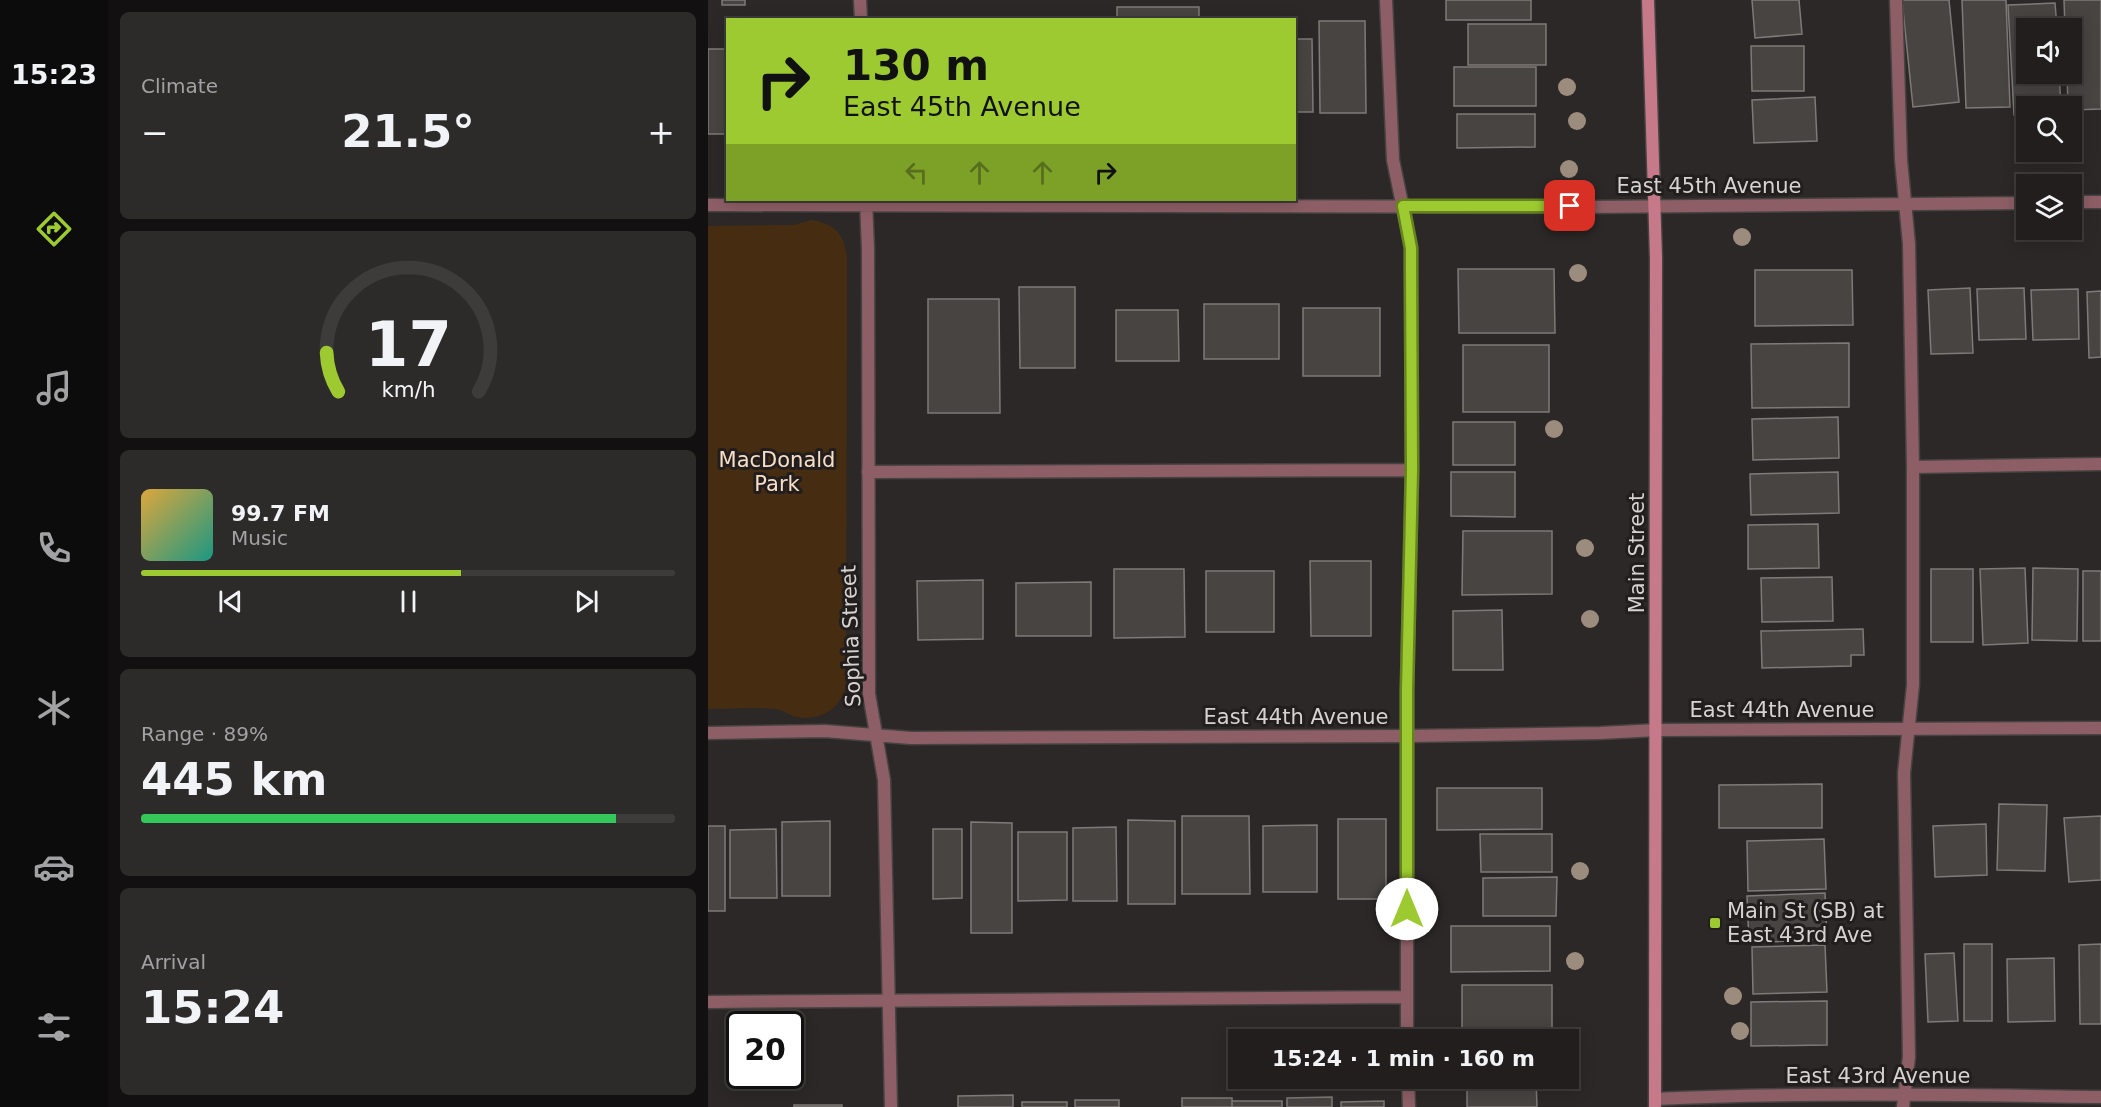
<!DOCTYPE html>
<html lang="en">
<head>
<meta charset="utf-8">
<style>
  :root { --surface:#211e1d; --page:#2d2b2a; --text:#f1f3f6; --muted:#a2a2a4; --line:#3e3c3b; --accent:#9dca30 }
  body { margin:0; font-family:"DejaVu Sans",sans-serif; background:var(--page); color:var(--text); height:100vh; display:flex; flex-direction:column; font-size:22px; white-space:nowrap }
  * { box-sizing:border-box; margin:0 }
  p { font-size:20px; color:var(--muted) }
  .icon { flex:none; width:33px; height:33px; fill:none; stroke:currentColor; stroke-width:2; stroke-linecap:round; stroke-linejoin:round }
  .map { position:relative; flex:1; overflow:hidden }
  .sheet { display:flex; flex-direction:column; gap:12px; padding:12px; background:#121010; width:600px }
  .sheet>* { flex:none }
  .guide { position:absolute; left:18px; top:18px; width:570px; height:183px; border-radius:0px; box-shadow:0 3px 15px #0003,0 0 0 2px var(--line); background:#9dca30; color:#111; overflow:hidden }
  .buttons { position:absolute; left:1308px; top:18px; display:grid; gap:12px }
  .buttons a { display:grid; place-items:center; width:66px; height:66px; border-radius:0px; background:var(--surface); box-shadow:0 3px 15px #0003,0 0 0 2px var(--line); font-size:30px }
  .speed { position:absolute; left:18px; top:1011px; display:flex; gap:12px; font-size:30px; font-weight:700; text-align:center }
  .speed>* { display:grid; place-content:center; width:78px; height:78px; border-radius:50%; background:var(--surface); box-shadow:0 3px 15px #0003,0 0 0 2px var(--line); line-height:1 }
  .speed .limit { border:3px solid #111; border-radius:9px; background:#fff; color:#111 }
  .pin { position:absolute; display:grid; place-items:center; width:51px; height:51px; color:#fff; margin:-26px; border-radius:12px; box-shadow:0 3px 9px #0006 }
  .me { position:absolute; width:66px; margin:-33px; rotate:0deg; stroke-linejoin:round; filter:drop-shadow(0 0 4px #0008) }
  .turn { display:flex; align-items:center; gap:21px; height:126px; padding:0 18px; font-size:27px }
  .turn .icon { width:78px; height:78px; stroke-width:2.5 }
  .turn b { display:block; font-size:42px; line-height:51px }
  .lanes { display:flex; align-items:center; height:57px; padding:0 18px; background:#0003; justify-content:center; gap:30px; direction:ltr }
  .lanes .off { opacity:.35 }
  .big { font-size:45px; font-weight:700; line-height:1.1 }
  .sheet .card { flex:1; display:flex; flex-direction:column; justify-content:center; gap:9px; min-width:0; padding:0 21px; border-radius:9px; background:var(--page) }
  .sheet .dial { align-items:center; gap:0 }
  .dial svg { height:156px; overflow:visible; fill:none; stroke:var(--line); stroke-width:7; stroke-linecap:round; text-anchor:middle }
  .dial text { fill:var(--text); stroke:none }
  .song { display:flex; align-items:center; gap:18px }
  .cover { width:72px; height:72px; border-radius:9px; background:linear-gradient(135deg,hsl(40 70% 55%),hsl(170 70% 35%)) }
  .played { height:6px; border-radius:3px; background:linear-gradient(90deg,var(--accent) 60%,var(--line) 60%) }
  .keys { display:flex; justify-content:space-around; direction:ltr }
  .heat { display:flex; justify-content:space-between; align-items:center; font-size:33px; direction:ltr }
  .charge { height:9px; border-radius:4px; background:linear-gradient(90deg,#34c759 89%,var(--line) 0) }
  .trip { position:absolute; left:520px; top:1029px; width:351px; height:60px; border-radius:0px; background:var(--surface); box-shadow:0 3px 15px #0003,0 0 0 2px var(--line); font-weight:700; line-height:60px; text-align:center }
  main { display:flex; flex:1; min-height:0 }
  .menu { display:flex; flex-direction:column; width:108px; justify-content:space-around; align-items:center; background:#0d0c0c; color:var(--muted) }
  .menu .icon { width:42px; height:42px }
  .menu .on { color:var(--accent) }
  .menu b { font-size:27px; color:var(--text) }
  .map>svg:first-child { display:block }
  .green { fill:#462d11 }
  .building { fill:#484442; stroke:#7f7a78; stroke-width:1.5 }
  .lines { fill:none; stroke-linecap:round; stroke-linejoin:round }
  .service-casing { stroke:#474342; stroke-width:15 }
  .minor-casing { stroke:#474342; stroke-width:15 }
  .secondary-casing { stroke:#474342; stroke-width:15 }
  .service { stroke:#8d5e66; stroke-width:12 }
  .minor { stroke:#8d5e66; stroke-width:12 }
  .secondary { stroke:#c67a89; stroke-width:12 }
  .tree { fill:#9c8c7d }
  .route-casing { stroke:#66831f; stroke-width:15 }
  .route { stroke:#9dca30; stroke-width:10 }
  .poi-dot { fill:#9dca30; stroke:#221e1e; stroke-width:2 }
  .labels { text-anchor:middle; stroke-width:6; stroke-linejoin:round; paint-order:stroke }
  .street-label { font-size:21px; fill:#d5d3d2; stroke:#221e1e }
  .park-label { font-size:21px; fill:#f7ddc4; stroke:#221e1e }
  .poi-label { font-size:21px; fill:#d5d3d2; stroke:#221e1e; text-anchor:start }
</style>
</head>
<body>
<main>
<nav class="menu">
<b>15:23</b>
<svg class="icon on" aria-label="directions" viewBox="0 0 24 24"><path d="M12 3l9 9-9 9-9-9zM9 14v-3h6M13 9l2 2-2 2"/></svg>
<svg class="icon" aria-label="music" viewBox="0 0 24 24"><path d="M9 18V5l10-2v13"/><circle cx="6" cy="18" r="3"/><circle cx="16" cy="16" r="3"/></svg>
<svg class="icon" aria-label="phone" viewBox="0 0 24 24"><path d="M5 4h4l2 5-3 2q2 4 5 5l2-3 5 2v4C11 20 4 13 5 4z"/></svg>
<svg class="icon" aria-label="climate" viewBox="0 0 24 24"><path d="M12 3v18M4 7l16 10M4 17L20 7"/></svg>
<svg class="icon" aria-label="car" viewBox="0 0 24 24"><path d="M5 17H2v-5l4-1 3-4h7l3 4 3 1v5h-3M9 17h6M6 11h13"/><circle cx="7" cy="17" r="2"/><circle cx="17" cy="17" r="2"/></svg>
<svg class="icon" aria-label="filters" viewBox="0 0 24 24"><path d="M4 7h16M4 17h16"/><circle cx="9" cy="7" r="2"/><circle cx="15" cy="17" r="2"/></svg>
</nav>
<section class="sheet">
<div class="card"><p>Climate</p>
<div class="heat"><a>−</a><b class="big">21.5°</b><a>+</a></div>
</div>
<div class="card dial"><svg viewBox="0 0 100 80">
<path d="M14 69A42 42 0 1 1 86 69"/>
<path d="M14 69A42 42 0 0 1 8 49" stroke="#9dca30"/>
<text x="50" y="56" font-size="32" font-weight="700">17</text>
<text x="50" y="72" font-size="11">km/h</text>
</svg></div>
<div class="card">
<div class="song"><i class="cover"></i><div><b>99.7 FM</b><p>Music</p></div></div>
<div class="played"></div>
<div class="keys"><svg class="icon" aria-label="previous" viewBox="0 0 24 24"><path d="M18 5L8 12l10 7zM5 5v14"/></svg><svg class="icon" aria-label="pause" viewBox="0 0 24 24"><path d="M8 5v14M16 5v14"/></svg><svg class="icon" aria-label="next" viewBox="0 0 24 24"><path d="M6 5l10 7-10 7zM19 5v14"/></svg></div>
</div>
<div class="card"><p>Range · 89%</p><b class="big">445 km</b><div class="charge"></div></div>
<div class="card"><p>Arrival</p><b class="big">15:24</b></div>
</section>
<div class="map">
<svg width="1393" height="1107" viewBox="0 0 1393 1107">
  <rect width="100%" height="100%" fill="#2c2827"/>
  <!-- green -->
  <path class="green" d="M 104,220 C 127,224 136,234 139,257 L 138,686 C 132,710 112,721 88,717 C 80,715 74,709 66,709 C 44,707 22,709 0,709 L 0,226 L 85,225 Z"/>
  <!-- building -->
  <path class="building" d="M 14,0 L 37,0 L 37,5 L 14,5 Z
    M 738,0 L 823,0 L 823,20 L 738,20 Z
    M 1044,0 L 1091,0 L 1094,34 L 1047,38 Z
    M 1194,0 L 1241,0 L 1251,102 L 1205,107 Z
    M 1254,0 L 1298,0 L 1302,107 L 1258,108 Z
    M 1356,0 L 1393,0 L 1393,109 L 1364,110 L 1364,106 L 1360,106 L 1359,74 L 1364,74 L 1364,28 L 1357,28 Z
    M 1347,3 L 1349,28 L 1318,28 L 1318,74 L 1351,74 L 1353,106 L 1318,106 L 1318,115 L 1306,115 L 1300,5 Z
    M 409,7 L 491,7 L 491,20 L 409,20 Z
    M 611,21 L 657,21 L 658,113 L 612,113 Z
    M 760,24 L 838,24 L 838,65 L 760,65 Z
    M 586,39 L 604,39 L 605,112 L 586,112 Z
    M 1043,46 L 1096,46 L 1096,91 L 1044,91 Z
    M 0,49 L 20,49 L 20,134 L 0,134 Z
    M 746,67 L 828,67 L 828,106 L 746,106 Z
    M 1107,97 L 1109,141 L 1046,143 L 1044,100 Z
    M 749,114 L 827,114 L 827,147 L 749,148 Z
    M 750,269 L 846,269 L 847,333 L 751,333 Z
    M 1047,270 L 1144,270 L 1145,325 L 1047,326 Z
    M 311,287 L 367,287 L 367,368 L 312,368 Z
    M 1262,288 L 1265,353 L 1223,354 L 1220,290 Z
    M 1316,288 L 1318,339 L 1271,340 L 1269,289 Z
    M 1370,289 L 1371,339 L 1325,340 L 1323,290 Z
    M 1393,291 L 1393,357 L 1381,358 L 1379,292 Z
    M 220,299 L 291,299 L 292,413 L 220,413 Z
    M 496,304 L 571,304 L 571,359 L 496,359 Z
    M 595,308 L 672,308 L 672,376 L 595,376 Z
    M 408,310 L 470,310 L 471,361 L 408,361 Z
    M 1141,343 L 1141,407 L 1044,408 L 1043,344 Z
    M 755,345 L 841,345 L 841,412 L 755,412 Z
    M 1130,417 L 1131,458 L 1045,460 L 1044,419 Z
    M 745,422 L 807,422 L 807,465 L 745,465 Z
    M 743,472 L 807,472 L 807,517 L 743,516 Z
    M 1130,472 L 1131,513 L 1043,515 L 1042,474 Z
    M 1110,524 L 1111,568 L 1040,569 L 1040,525 Z
    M 755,531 L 844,531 L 844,594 L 754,595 Z
    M 602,561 L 663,561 L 663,636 L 603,636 Z
    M 1317,568 L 1320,643 L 1275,645 L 1272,569 Z
    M 1325,568 L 1370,569 L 1369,641 L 1324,640 Z
    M 406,569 L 476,569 L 477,637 L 406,638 Z
    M 1223,569 L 1265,569 L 1265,642 L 1223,642 Z
    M 498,571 L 566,571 L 566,632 L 498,632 Z
    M 1375,571 L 1393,571 L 1393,641 L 1375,641 Z
    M 1124,577 L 1125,621 L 1054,622 L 1053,578 Z
    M 275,580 L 275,639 L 210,640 L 209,581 Z
    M 383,582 L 383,636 L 308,636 L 308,583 Z
    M 794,610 L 795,670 L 745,670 L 745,611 Z
    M 1155,629 L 1156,655 L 1143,655 L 1143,666 L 1054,668 L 1053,631 Z
    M 1114,784 L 1114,828 L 1011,828 L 1011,785 Z
    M 729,788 L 834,788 L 834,829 L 729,830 Z
    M 1291,804 L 1339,805 L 1337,871 L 1289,870 Z
    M 474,816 L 541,816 L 542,894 L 474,894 Z
    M 1393,816 L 1393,880 L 1361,882 L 1356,818 Z
    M 630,819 L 678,819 L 678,899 L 630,899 Z
    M 420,820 L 467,821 L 467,904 L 420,904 Z
    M 122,821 L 122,896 L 74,896 L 74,822 Z
    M 263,822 L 304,823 L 304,933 L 263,933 Z
    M 1278,824 L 1279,875 L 1227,877 L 1225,826 Z
    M 609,825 L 609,892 L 555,892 L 555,826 Z
    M 0,826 L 17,826 L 17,911 L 0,911 Z
    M 408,827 L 409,901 L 365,901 L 365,828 Z
    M 68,829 L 69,898 L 22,898 L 22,830 Z
    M 225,829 L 254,829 L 254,898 L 225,899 Z
    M 310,832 L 359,832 L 359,900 L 310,901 Z
    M 772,834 L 844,834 L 844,872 L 773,872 Z
    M 1116,839 L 1118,889 L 1040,891 L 1039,841 Z
    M 849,877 L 848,916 L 775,916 L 775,878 Z
    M 1117,893 L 1119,939 L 1041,943 L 1039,896 Z
    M 743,926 L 842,926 L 842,971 L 743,972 Z
    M 1256,944 L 1284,944 L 1284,1021 L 1256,1021 Z
    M 1393,944 L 1393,1024 L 1372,1024 L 1371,945 Z
    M 1117,945 L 1119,992 L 1045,994 L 1044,947 Z
    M 1246,953 L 1250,1021 L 1220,1022 L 1217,954 Z
    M 1346,958 L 1347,1021 L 1300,1022 L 1299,959 Z
    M 754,985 L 844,985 L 844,1032 L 754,1032 Z
    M 1119,1001 L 1119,1045 L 1043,1046 L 1043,1002 Z
    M 759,1078 L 828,1078 L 829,1107 L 759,1107 Z
    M 305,1095 L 305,1107 L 250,1107 L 250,1096 Z
    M 624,1097 L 624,1107 L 579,1107 L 579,1098 Z
    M 474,1098 L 524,1098 L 524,1107 L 474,1107 Z
    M 367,1100 L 411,1100 L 411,1107 L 367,1107 Z
    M 524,1101 L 574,1101 L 574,1107 L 524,1107 Z
    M 676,1101 L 676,1107 L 633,1107 L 633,1102 Z
    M 314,1102 L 359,1102 L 359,1107 L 314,1107 Z
    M 86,1105 L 134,1105 L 134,1107 L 86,1107 Z"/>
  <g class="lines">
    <defs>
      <path id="service" d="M 678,0 L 685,160 L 703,247 L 704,470 L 699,690 L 699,1040
        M 1188,0 L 1193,160 L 1201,244 L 1205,467 L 1205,685 L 1196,773 L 1201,1057 L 1195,1107
        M 1205,467 L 1393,464
        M 160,472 L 704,470
        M 0,1002 L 698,997
        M 700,1078 L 701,1107"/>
      <path id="minor" d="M 152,0 L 153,20
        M 158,200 L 160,249 L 161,694 L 176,780 L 183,1107
        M 1364,202 L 1393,202
        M 0,205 L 882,207 L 1318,203
        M 0,733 L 117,731 L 203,738 L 700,736 L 892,733 L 949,730 L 1393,728
        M 947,1099 C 1096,1092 1244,1095 1393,1097"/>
      <path id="secondary" d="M 940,0 L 948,258 L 947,1107"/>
    </defs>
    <!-- service casing -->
    <use href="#service" class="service-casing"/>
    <!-- minor casing -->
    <use href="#minor" class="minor-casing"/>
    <!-- secondary casing -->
    <use href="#secondary" class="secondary-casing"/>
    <!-- service -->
    <use href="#service" class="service"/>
    <!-- minor -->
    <use href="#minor" class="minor"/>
    <!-- secondary -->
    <use href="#secondary" class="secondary"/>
  </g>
  <!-- trees -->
  <g class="tree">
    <circle cx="859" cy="87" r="9"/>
    <circle cx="869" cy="121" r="9"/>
    <circle cx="861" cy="169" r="9"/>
    <circle cx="1034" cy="237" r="9"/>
    <circle cx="870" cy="273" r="9"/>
    <circle cx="846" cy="429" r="9"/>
    <circle cx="877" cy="548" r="9"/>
    <circle cx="882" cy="619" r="9"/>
    <circle cx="872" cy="871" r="9"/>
    <circle cx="867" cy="961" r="9"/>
    <circle cx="1025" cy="996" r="9"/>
    <circle cx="1032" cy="1031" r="9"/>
  </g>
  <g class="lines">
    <defs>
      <path id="route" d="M 699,909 L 699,690 L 704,470 L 703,270 L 703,248 L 695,206 L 862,206"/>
    </defs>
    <!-- route casing -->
    <use href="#route" class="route-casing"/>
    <!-- route -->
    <use href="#route" class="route"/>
  </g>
  <!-- markers -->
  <rect class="poi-dot" x="1001" y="917" width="12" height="12" rx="3"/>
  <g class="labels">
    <!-- street labels -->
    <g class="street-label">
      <text x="1001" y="193">East 45th Avenue</text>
      <text transform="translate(929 553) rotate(-90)" y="7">Main Street</text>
      <text transform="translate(143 636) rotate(-92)" y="7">Sophia Street</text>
      <text x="1074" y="717">East 44th Avenue</text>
      <text x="588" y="724">East 44th Avenue</text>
      <text x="1170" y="1083">East 43rd Avenue</text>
    </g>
    <!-- park labels -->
    <g class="park-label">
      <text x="69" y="467">MacDonald<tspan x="69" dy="24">Park</tspan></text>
    </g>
    <!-- poi labels -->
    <g class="poi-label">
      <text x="1019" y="918">Main St (SB) at<tspan x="1019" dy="24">East 43rd Ave</tspan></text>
    </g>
  </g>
</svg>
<div class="buttons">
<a><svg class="icon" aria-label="sound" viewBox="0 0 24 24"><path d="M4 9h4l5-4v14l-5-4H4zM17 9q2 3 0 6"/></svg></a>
<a><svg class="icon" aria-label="search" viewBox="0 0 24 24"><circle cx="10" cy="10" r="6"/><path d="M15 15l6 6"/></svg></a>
<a><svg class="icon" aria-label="layers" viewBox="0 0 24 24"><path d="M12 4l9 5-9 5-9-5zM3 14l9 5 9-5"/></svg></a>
</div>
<div class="speed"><div class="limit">20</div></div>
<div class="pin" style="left:862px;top:206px;background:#d93025"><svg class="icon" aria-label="arrive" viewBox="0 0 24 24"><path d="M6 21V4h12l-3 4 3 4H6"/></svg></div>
<svg class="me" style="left:699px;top:909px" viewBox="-20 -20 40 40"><circle r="19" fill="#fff"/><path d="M0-13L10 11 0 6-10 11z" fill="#9dca30"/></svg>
<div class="trip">15:24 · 1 min · 160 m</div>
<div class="guide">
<div class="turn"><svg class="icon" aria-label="right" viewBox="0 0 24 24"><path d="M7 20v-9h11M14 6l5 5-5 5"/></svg><div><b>130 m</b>East 45th Avenue</div></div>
<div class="lanes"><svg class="icon off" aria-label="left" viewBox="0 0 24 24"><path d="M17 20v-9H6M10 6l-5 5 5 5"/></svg><svg class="icon off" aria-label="ahead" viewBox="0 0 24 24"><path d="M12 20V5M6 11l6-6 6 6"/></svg><svg class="icon off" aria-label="ahead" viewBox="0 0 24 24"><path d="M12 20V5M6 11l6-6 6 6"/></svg><svg class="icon" aria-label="right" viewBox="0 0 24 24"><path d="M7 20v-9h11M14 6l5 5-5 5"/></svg></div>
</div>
</div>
</main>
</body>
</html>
